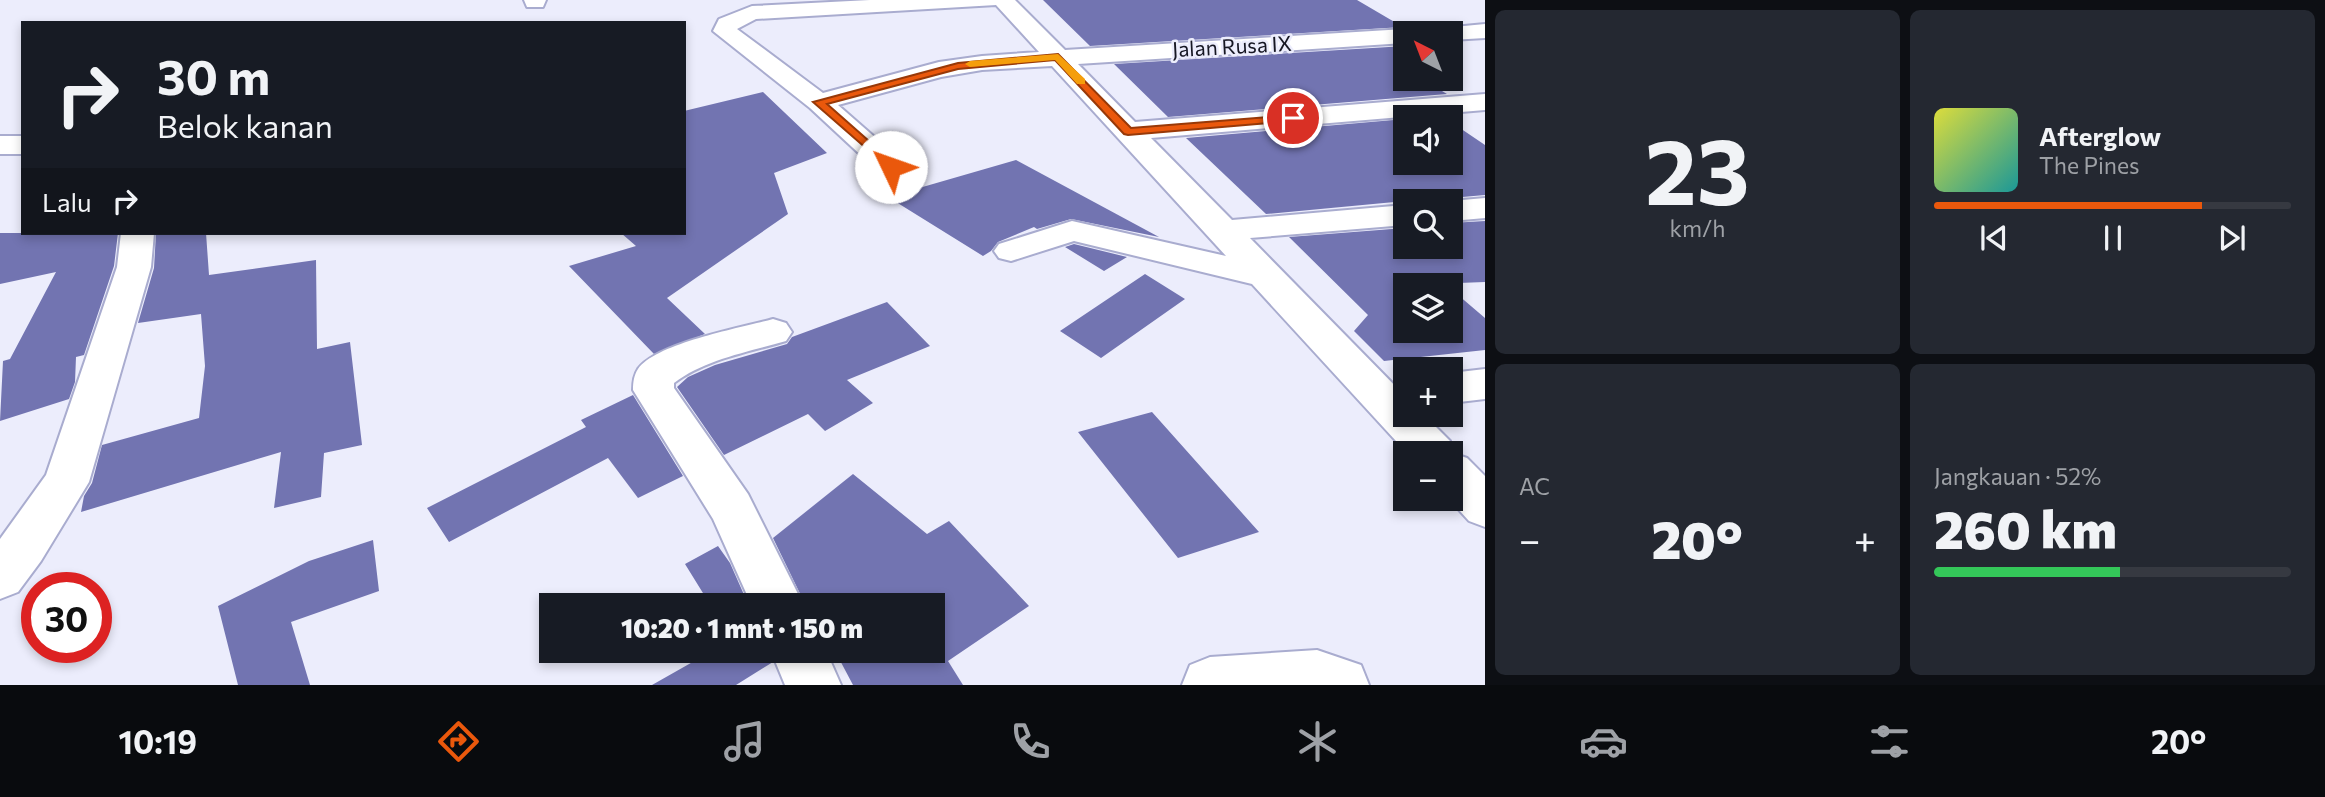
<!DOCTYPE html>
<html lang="id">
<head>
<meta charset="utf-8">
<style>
  :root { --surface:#171b24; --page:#242831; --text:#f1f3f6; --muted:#9ea1a6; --line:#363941; --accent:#ea580c }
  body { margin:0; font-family:Commissioner,sans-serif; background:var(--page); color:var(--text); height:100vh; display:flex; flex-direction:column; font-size:26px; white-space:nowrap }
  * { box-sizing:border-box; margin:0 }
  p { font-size:23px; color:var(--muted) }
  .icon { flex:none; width:38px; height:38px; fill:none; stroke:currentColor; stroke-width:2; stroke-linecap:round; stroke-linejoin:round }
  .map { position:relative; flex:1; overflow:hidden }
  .panel { display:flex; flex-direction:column; gap:10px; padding:10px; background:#0d0f14; width:840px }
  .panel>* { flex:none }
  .guide { position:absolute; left:21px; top:21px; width:665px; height:214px; border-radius:0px; box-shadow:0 4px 10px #0003; background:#171b24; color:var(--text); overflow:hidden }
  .needle { width:46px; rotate:318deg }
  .fabs { position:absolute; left:1393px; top:21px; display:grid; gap:14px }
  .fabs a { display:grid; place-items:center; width:70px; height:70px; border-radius:0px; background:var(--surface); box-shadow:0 4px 10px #0003; font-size:35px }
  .speed { position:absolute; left:21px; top:572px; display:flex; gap:14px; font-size:35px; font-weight:700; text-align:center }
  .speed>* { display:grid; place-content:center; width:91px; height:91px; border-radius:50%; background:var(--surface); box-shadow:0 4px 10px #0003; line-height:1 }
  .speed .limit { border:10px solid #d22; background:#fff; color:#111 }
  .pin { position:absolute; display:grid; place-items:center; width:60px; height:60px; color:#fff; margin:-30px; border:4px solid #fff; border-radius:50%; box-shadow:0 2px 7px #0007 }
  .me { position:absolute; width:77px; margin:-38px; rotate:312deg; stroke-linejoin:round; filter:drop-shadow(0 0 5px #0008) }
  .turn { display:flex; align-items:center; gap:24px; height:147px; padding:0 21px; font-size:32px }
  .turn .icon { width:91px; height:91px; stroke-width:2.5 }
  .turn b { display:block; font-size:49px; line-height:60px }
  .then { display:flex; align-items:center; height:66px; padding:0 21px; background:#0003; gap:14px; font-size:26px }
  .big { font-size:52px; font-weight:800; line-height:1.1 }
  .panel .widget { flex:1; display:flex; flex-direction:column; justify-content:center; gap:10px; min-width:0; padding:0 24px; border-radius:10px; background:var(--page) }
  .panel .dial { align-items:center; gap:0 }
  .dial b { font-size:91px; line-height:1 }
  .song { display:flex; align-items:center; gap:21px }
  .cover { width:84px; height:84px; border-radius:10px; background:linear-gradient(135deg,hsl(60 70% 55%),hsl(180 70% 35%)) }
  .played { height:7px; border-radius:4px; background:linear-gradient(90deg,var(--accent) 75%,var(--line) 75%) }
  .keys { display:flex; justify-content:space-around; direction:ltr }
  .heat { display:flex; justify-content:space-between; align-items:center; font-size:38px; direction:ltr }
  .charge { height:10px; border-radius:5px; background:linear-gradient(90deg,#34c759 52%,var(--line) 0) }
  .panel .tiles { flex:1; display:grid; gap:10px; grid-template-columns:repeat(2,1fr) }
  .trip { position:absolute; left:539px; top:593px; width:406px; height:70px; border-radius:0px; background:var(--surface); box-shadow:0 4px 10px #0003; font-weight:800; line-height:70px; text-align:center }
  .tab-bar { display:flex; height:112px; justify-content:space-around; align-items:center; background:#090b0e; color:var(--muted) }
  .tab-bar .icon { width:49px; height:49px }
  .tab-bar .on { color:var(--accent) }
  .tab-bar b { font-size:32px; color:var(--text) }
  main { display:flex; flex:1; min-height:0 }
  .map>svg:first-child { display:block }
  .building { fill:#7274b1 }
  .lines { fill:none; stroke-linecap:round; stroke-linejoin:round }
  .minor-casing { stroke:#a9accf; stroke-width:4 }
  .minor { fill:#fff; fill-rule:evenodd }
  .route { fill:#ea580c; stroke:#983908; stroke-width:2 }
  .slow { fill:#f59e0b }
  .labels { text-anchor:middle; stroke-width:5; stroke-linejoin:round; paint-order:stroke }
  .far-street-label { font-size:21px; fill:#161723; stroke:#ecedfc }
</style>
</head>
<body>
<main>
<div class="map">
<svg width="1485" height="685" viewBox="0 0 1485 685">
  <rect width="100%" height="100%" fill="#ecedfc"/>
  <!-- building -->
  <path class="building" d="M 1043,0 L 1357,0 L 1403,27 L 1090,46 Z
    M 1405,46 L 1405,79 L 1422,79 L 1447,94 L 1168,117 L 1114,64 Z
    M 763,92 L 827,153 L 774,173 L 788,214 L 667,298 L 705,334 L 654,354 L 569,266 L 636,246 L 621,233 L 684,233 L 684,111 Z
    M 1405,119 L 1405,163 L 1451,163 L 1451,122 L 1485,145 L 1485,195 L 1451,198 L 1448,201 L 1405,201 L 1266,214 L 1186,138 Z
    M 1016,160 L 1159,237 L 1071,219 L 1037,229 L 1034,227 L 998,242 L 991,251 L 983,256 L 888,197 Z
    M 1485,221 L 1485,282 L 1405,285 L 1405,331 L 1451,331 L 1451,289 L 1485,318 L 1485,350 L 1384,361 L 1354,331 L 1368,315 L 1289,237 L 1405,228 L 1405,247 L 1451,247 L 1451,223 Z
    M 0,233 L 118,233 L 114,266 L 84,355 L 76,357 L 75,382 L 69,399 L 0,421 L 3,361 L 10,359 L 56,272 L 0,284 Z
    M 156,233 L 206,233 L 209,275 L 316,260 L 317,349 L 350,342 L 362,445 L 324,453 L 321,497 L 274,508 L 281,452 L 81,512 L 84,496 L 92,483 L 102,445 L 199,418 L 205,366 L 201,314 L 138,323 L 154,268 Z
    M 1074,244 L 1127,257 L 1104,271 L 1065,247 Z
    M 1145,274 L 1185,299 L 1101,358 L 1060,331 Z
    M 887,302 L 930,346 L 847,380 L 873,403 L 825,431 L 808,414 L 724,455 L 677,387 L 688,377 L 715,365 L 787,344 L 792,337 Z
    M 633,395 L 683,476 L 638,498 L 608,458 L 449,542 L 427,508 L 586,427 L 581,420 Z
    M 1152,412 L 1259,532 L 1178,558 L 1078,432 Z
    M 853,474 L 927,534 L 949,521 L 1029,606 L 948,661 L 963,685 L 853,685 L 835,651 L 933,651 L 933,606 L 806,606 L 773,538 Z
    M 373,540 L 379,591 L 291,622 L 310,685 L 238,685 L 218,606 L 309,561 Z
    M 718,546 L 730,563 L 749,606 L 711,606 L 685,564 Z
    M 712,651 L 769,651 L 773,662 L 736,685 L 652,685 Z"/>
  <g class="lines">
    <defs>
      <path id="minor" d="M 524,0 L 546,0 L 543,7 L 527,7 Z
        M 870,0 L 1015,0 L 1065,50 L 1405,29 L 1413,31 L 1415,33 L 1405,33 L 1405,43 L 1078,64 L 1135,122 L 1485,94 L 1485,110 L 1151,138 L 1232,220 L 1405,205 L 1405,225 L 1250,238 L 1405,396 L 1405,415 L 1424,415 L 1450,441 L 1455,454 L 1467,458 L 1485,476 L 1485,527 L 1469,521 L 1449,499 L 1451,499 L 1451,453 L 1407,453 L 1252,284 L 1074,241 L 1011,261 L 999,258 L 994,251 L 999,244 L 1072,221 L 1226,256 L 1052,66 L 982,70 L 941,77 L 838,105 L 902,161 L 906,167 L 902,173 L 891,176 L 880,173 L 810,108 L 713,31 L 719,19 L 752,6 ZM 996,5 L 1039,52 L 982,56 L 939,62 L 823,93 L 737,29 L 756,19 Z
        M 1485,24 L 1485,38 L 1451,40 L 1451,33 L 1439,33 L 1443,28 Z
        M 0,136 L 23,136 L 23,154 L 0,154 Z
        M 1485,198 L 1485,218 L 1451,221 L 1451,201 Z
        M 121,233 L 154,233 L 151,267 L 89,482 L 41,561 L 18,592 L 0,599 L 0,539 L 46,475 L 117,267 Z
        M 773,319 L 786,323 L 792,332 L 786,341 C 749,352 706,359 674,383 L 674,388 L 748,494 L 804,606 L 752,606 L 713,519 L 633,390 C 633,382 634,375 638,369 C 657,343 741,328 773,319 Z
        M 1485,369 L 1485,399 L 1451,403 L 1451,373 Z
        M 1317,650 L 1361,665 L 1369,685 L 1182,685 L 1190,665 L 1210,657 Z
        M 771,651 L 826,651 L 841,685 L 785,685 Z"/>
    </defs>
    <!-- minor casing -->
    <use href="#minor" class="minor-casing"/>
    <!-- minor -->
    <use href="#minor" class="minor"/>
  </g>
  <!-- route -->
  <path class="route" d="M 1058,54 L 1131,128 L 1293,115 L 1298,118 L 1293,121 L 1128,135 L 1124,134 L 1055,60 L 958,69 L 827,104 L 895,164 L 895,169 L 891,170 L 813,102 L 958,63 Z"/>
  <!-- slow -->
  <path class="slow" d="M 1058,54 L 1085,79 L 1085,84 L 1077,84 L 1055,60 L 970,67 L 965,64 L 970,61 Z"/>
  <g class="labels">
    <!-- far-street labels -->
    <g class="far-street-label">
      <text transform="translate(1232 47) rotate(-3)" y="7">Jalan Rusa IX</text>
    </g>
  </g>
</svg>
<div class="fabs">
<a><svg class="needle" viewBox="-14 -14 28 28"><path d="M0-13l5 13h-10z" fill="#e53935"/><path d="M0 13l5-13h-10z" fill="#9ea1a6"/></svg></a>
<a><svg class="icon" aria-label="sound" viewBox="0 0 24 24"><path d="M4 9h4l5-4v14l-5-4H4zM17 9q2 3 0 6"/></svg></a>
<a><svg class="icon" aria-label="search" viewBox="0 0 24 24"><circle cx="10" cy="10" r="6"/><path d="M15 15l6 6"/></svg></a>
<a><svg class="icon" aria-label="layers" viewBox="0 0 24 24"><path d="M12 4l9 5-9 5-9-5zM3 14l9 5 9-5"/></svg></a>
<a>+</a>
<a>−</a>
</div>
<div class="speed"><div class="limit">30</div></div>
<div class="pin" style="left:1293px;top:118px;background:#d93025"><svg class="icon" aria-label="arrive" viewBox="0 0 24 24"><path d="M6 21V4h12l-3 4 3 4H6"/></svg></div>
<svg class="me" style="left:891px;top:167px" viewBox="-20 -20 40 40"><circle r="19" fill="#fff"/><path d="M0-13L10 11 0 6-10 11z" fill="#ea580c"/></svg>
<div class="trip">10:20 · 1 mnt · 150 m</div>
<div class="guide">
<div class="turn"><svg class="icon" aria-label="right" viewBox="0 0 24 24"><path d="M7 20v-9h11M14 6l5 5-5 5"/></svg><div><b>30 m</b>Belok kanan</div></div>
<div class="then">Lalu<svg class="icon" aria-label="right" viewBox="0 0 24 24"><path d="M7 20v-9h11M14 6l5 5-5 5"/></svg></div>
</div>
</div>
<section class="panel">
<div class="tiles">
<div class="widget dial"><b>23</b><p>km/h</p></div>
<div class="widget">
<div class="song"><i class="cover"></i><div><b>Afterglow</b><p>The Pines</p></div></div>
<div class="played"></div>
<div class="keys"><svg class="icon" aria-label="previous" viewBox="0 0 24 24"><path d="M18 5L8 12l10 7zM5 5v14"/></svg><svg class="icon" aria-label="pause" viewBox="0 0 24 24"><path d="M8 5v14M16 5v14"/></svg><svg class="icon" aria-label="next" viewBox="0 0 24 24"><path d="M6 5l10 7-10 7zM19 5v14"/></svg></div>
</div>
<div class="widget"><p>AC</p>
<div class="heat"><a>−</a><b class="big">20°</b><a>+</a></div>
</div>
<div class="widget"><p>Jangkauan · 52%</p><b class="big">260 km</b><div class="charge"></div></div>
</div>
</section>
</main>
<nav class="tab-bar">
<b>10:19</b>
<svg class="icon on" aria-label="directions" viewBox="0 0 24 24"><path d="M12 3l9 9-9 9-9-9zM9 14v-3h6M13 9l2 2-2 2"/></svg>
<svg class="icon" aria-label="music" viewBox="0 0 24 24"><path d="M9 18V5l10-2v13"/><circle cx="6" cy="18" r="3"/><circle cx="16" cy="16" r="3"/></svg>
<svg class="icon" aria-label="phone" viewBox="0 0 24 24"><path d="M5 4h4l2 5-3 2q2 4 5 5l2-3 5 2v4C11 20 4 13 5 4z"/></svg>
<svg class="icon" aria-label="climate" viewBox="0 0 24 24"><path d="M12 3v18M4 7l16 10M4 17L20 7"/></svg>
<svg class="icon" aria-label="car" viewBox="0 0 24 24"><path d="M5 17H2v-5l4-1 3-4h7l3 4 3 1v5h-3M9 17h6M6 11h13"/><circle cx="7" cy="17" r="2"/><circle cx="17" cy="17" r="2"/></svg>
<svg class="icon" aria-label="filters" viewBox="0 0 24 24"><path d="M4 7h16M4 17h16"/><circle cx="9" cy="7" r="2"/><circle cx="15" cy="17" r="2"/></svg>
<b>20°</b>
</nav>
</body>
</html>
